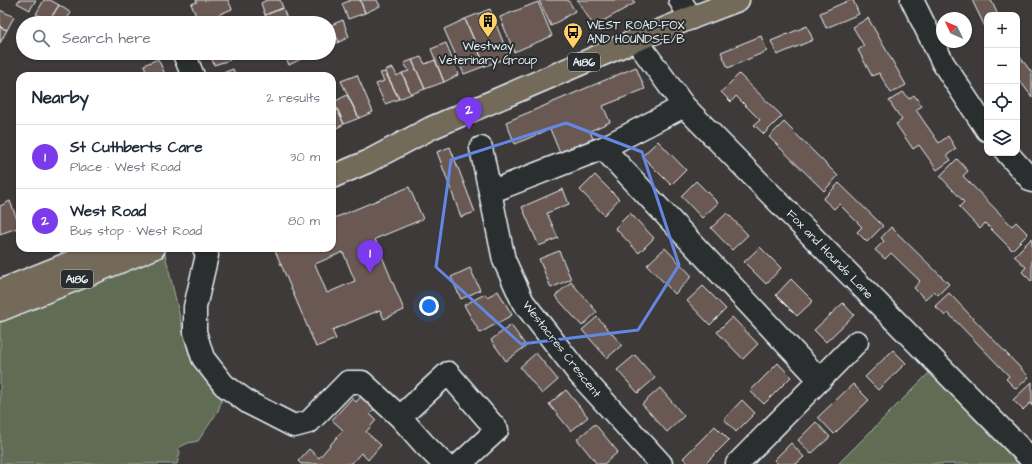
<!DOCTYPE html>
<html lang="en">
<head>
<meta charset="utf-8">
<style>
	body { margin:0; font-family:"Architects Daughter",sans-serif; background:#f2f2f3; color:#1f2937 }
	.controls { position:absolute; right:12px; top:12px; display:grid; overflow:hidden; border-radius:8px; box-shadow:0 1px 3px #0004 }
	.controls button { width:36px; height:36px; display:grid; place-items:center; padding:0; border:0; border-bottom:1px solid #e0e1e3; background:#fff; color:#1f2937; font:20px sans-serif }
	.compass { position:absolute; left:936px; top:12px; width:36px; height:36px; border-radius:50%; background:#fff; box-shadow:0 1px 3px #0004; rotate:314deg }
	.you { position:absolute; left:429px; top:306px; width:14px; height:14px; margin:-10px; border:3px solid #fff; border-radius:50%; background:#1a73e8; box-shadow:0 0 0 6px #1a73e833 }
	.badge { display:grid; place-items:center; width:26px; height:26px; border-radius:50%; background:#7c3aed; color:#fff; font-size:13px; font-weight:700 }
	.pin { position:absolute; translate:-50% -33px; filter:drop-shadow(0 1px 2px #0008) }
	.pin::after { content:''; position:absolute; top:21px; width:14px; height:12px; background:inherit; clip-path:polygon(0 0,100% 0,50% 100%) }
	.list { margin:0; padding:0; list-style:none }
	h2 { display:flex; justify-content:space-between; align-items:center; height:52px; margin:0; padding:0 16px; font-size:17px }
	h2 small { font-size:13px; font-weight:400; color:#747a83 }
	.list li { display:grid; grid-template-columns:26px 1fr auto; gap:12px; align-items:center; box-sizing:border-box; height:64px; padding:0 16px; border-top:1px solid #e0e1e3 }
	.list b { display:block; font-size:15px; white-space:nowrap }
	.list p { margin:0; font-size:13px; white-space:nowrap; color:#747a83 }
	.list em { font-size:13px; font-style:normal; color:#747a83 }
	.icon { flex:none; width:22px; height:22px; fill:none; stroke:currentColor; stroke-width:2; stroke-linecap:round; stroke-linejoin:round }
	.map { position:relative; flex:none; width:1032px; height:464px; overflow:hidden }
	.search { position:absolute; background:#fff; box-shadow:0 1px 3px #0004; left:16px; top:16px; width:320px; height:44px; display:flex; align-items:center; gap:10px; box-sizing:border-box; padding:0 14px; border-radius:22px; color:#747a83; font-size:15px }
	.panel { position:absolute; background:#fff; box-shadow:0 1px 3px #0004; left:16px; top:72px; width:320px; height:180px; border-radius:12px }
	.map>svg:first-child { display:block }
	.green { fill:#606c53; stroke:#a4aea6 }
	.building { fill:#6a5952; stroke:#e8f1f8; fill-rule:evenodd }
	.lines { fill:none; stroke-linecap:round; stroke-linejoin:round }
	.minor-casing { stroke:#e8f1f8; stroke-width:25 }
	.major-casing { stroke:#e8f1f8; stroke-width:25 }
	.minor { stroke:#2a2d2e; stroke-width:22 }
	.major { stroke:#736b5a; stroke-width:22 }
	.marked { fill:none; stroke:#6487e3; stroke-width:3; stroke-linejoin:round }
	.labels { text-anchor:middle; stroke-width:4; stroke-linejoin:round; paint-order:stroke }
	.shield { fill:#2a2d2e; stroke:#afb6bb; stroke-width:1 }
	.shield-label { font-size:11px; font-weight:bold; fill:#e8f1f8 }
	.poi-label { font-size:12px; fill:#e8f1f8; stroke:#2a2d2e; text-anchor:start }
	.street-label { font-size:12px; fill:#e8f1f8; stroke:#2a2d2e }
</style>
</head>
<body>
<div class="map">
<svg width="1032" height="464" viewBox="0 0 1032 464">
	<rect width="100%" height="100%" fill="#3d3a39"/>
	<filter id="ink" filterUnits="userSpaceOnUse"><feTurbulence type="fractalNoise" baseFrequency=".025" numOctaves="2"/><feDisplacementMap in="SourceGraphic" scale="8" xChannelSelector="R" yChannelSelector="G"/><feConvolveMatrix kernelMatrix="1 2 1 2 8 2 1 2 1" color-interpolation-filters="sRGB"/></filter>
	<g filter="url(#ink)">
		<path class="green" d="M165 254 186 343 190 357 208 380 224 392 218 411 198 441 188 443 178 448 180 452 177 464H0V319Z
			M930 372 1020 464H838Z"/>
		<path class="building" d="M19 0H36L30 10 17 3Z
			M44 0H50L59 5 49 21 36 14Z
			M196 0H228L232 9 199 23 191 4 197 2Z
			M267 0H280L283 8 265 15 261 3Z
			M351 0H360L365 13 348 19 342 4Z
			M360 0H377L380 6 365 13Z
			M539 0H568L575 11 551 26Z
			M577 0H633L635 3 594 26Z
			M850 0H853L859 14 826 28 820 13Z
			M972 0H991L998 15H987V31Z
			M538 2 552 36 514 52 500 17Z
			M59 5 71 13 64 23H53L49 21Z
			M283 8 288 22 285 23H268L265 15Z
			M490 9 509 57 485 66 465 19Z
			M0 10 14 17 7 30 0 27Z
			M868 18 906 85 891 93 879 73 872 76 858 50 864 46 853 27Z
			M465 19 485 66 464 74 444 29Z
			M343 20 349 37 339 42 331 25Z
			M331 25 339 42 329 47V26Z
			M807 26 813 40 777 55 771 41Z
			M0 27 7 30 0 43Z
			M761 36 767 51 728 68 721 52Z
			M446 43 458 75 444 82 431 49Z
			M210 53H227L230 60 214 65Z
			M284 53H301L303 58 289 65Z
			M1017 53 1032 73V97L1017 77Z
			M421 57 425 64 435 60 444 82 425 89 412 60Z
			M158 59 165 74 160 76H148L144 65Z
			M412 60 425 89 411 94 402 73 409 71 404 63Z
			M636 67 645 89 603 106 610 122 590 131 593 139 560 153 550 129 515 144 506 122Z
			M393 68 397 76 402 73 411 94 399 99 385 70Z
			M233 69 236 76H218V75Z
			M385 72 399 99 385 104 376 84 384 81 380 73Z
			M739 74 782 116 764 134 754 125 760 120 736 96 731 102 721 92Z
			M357 75 373 112 359 118 341 81Z
			M903 92 909 99 914 95 922 106 916 110 939 143 948 136 956 149 947 155 951 160 937 170 919 145 913 149 896 124 902 120 889 101Z
			M347 95 359 118 344 124 334 102Z
			M334 102 344 124 333 130 332 103Z
			M784 122 838 176 824 191 769 137Z
			M658 141 686 170 671 185 642 156Z
			M450 147 475 212 461 217 437 152Z
			M957 159 968 171 963 176 1012 226 1016 222 1028 234 1012 250 985 223 980 229 959 207 964 202 940 176Z
			M595 175 619 199 604 215 580 190Z
			M696 181 718 203 702 218 681 196Z
			M839 183 883 226 867 242 857 232 862 227 839 204 834 209 823 199Z
			M409 187 423 219 375 239 404 310 384 319 380 310 332 330 336 339 316 347 274 248H332V219ZM343 252 355 281 327 293 315 264Z
			M563 189 569 204 547 213 558 238 539 246 522 207Z
			M10 201 20 227 0 234V206Z
			M630 213 654 238 639 253 615 228Z
			M727 213 748 235 732 250 711 228Z
			M891 227 949 284 938 295 934 291 925 299 914 288 920 281 891 253 885 259 875 250 884 241 881 238Z
			M1032 238V282L1022 272 1026 267 1014 256Z
			M760 247 781 268 766 284 744 262Z
			M665 248 692 276 675 294 647 265Z
			M559 251 571 279 551 288 539 259Z
			M470 268 480 290 461 299 451 277Z
			M791 279 813 301 797 316 776 295Z
			M571 282 597 312 582 326 555 296Z
			M703 286 726 309 710 325 687 301Z
			M498 291 512 315 480 333 464 305 485 294 487 297Z
			M949 293 1029 377 1016 389 1006 379 1009 376 948 313 945 316 935 306Z
			M843 303 854 315 826 342 814 330Z
			M597 317 622 345 607 358 582 330Z
			M732 317 758 344 743 359 717 332Z
			M511 325 526 346 506 361 491 340Z
			M893 350 906 363 878 390 865 377Z
			M536 353 558 380 542 394 520 367Z
			M635 355 655 378 638 393 617 370Z
			M778 363 791 377 764 404 750 391Z
			M1032 382V406L1030 403 1023 410 1013 400Z
			M853 384 869 400 834 434 818 417Z
			M660 388 684 416 667 432 642 404Z
			M566 390 588 417 571 431 549 404Z
			M364 393 378 406 370 414 376 420 366 432 381 445 368 460 361 453 351 464H301L298 461 309 449 319 458 343 430 332 420 352 398 356 402Z
			M742 400 755 413 736 432 724 419Z
			M816 422 830 437 811 454 798 440Z
			M595 424 618 452 604 464H597L577 439Z
			M715 426 729 440 705 464H689L683 458Z
			M791 443 804 457 796 464H778L774 460Z"/>
		<g class="lines">
			<g class="minor-casing">
				<path id="minor" d="M680 0 691 18
					M912 0 943 63 987 130
					M636 40 684 106 1032 460
					M184 54 193 76
					M481 148 504 260 523 302 579 374 661 464
					M603 148 820 380
					M1007 153 1032 181
					M490 192 603 148 684 106
					M204 248 207 255 195 307V332L203 358 224 385 249 403 294 426 309 422 348 382H362L400 417 424 444 444 464
					M400 417 448 373 497 430 460 464
					M737 464 857 342"/>
			</g>
			<g class="major-casing">
				<path id="major" d="M332 177 367 162 431 128 636 40 691 18 738 0
					M0 291 107 248
					M0 310 154 248"/>
			</g>
			<use href="#minor" class="minor"/>
			<use href="#major" class="major"/>
		</g>
	</g>
	<path class="marked" d="M566 123 642 152 679 265 638 330 521 344 436 267 451 160Z"/>
	<defs>
		<g id="building-pin" transform="scale(1)"><path d="M0 17L-7.5 6A9.5 9.5 0 1 1 7.5 6Z" fill="#ffd166" stroke="#2a2d2e"/><path d="M-4-6H4V6H1V3H-1V6H-4ZM-2.5-4.3h1.7v1.8h-1.7ZM.8-4.3h1.7v1.8H.8ZM-2.5-1h1.7V.8h-1.7ZM.8-1h1.7V.8H.8Z" fill="#111"/></g>
		<g id="bus-pin" transform="scale(1)"><path d="M0 17L-7.5 6A9.5 9.5 0 1 1 7.5 6Z" fill="#ffd166" stroke="#2a2d2e"/><path d="M-5-6H5V4H4V6H2V4H-2V6H-4V4H-5ZM-3.5-4V0h7V-4ZM-3.5 1.2v1.5H-2V1.2ZM2 1.2v1.5H3.5V1.2Z" fill="#111"/></g>
	</defs>
	<g fill-rule="evenodd">
		<use href="#building-pin" x="488" y="21"/>
		<use href="#bus-pin" x="573" y="32"/>
	</g>
	<g class="labels">
		<g class="shield">
			<rect x="568" y="53" width="32" height="18" rx="3"/>
			<rect x="61" y="270" width="32" height="18" rx="3"/>
		</g>
		<g class="shield-label">
			<text x="584" y="66">A186</text>
			<text x="77" y="283">A186</text>
		</g>
		<g class="poi-label">
			<text x="587" y="29">WEST ROAD-FOX<tspan x="587" dy="14">AND HOUNDS-E/B</tspan></text>
			<text x="488" y="50" text-anchor="middle">Westway<tspan x="488" dy="14">Veterinary Group</tspan></text>
		</g>
		<g class="street-label">
			<text transform="translate(830 254) rotate(46)" y="4">Fox and Hounds Lane</text>
			<text transform="translate(562 349) rotate(52)" y="4">Westacres Crescent</text>
		</g>
	</g>
</svg>
<div class="controls">
<button>+</button>
<button>−</button>
<button><svg class="icon" aria-label="locate" viewBox="0 0 24 24"><circle cx="12" cy="12" r="6"/><path d="M12 2v4M12 18v4M2 12h4M18 12h4"/></svg></button>
<button><svg class="icon" aria-label="layers" viewBox="0 0 24 24"><path d="M12 4l9 5-9 5-9-5zM3 14l9 5 9-5"/></svg></button>
</div>
<svg class="compass" viewBox="-18 -18 36 36"><path d="M0-13l5 13h-10z" fill="#e53935"/><path d="M0 13l5-13h-10z" fill="#747a83"/></svg>
<div class="you"></div>
<div class="pin badge" style="left:370px;top:273px">1</div>
<div class="pin badge" style="left:469px;top:130px">2</div>
<div class="search"><svg class="icon" aria-label="search" viewBox="0 0 24 24"><circle cx="10" cy="10" r="6"/><path d="M15 15l6 6"/></svg>Search here</div>
<section class="panel">
<h2>Nearby<small>2 results</small></h2>
<ul class="list">
<li><span class="badge">1</span><div><b>St Cuthberts Care</b><p>Place · West Road</p></div><em>30 m</em></li>
<li><span class="badge">2</span><div><b>West Road</b><p>Bus stop · West Road</p></div><em>80 m</em></li>
</ul>
</section>
</div>
</body>
</html>
